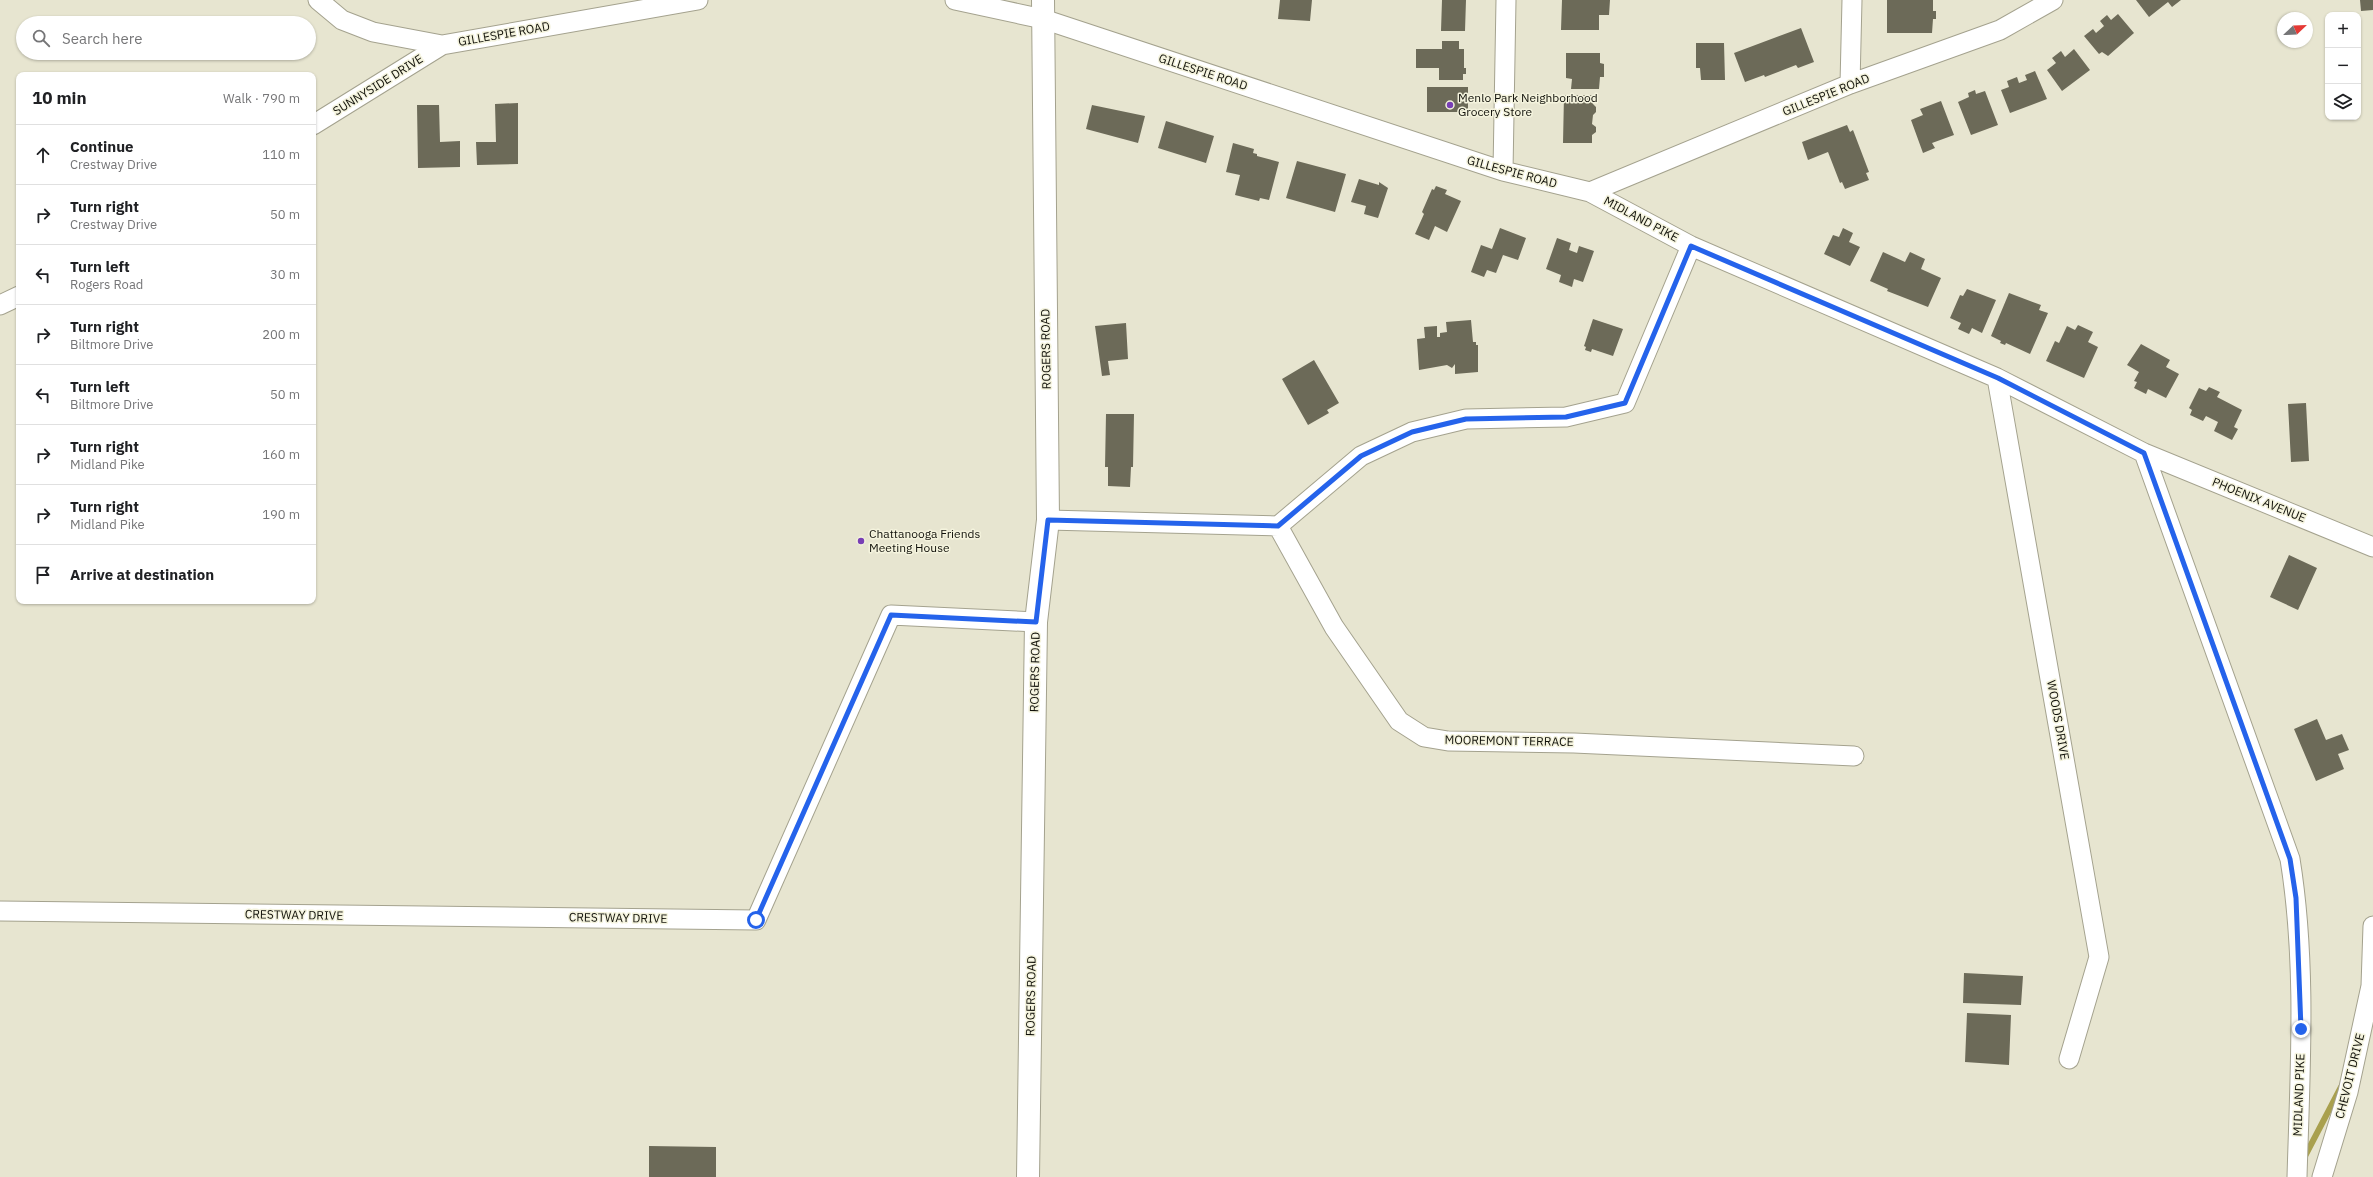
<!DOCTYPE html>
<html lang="en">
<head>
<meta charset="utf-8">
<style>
	body { margin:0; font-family:"IBM Plex Sans",sans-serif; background:#f6f6f6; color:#202124 }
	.controls { position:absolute; right:12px; top:12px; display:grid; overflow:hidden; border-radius:8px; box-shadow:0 1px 3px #0004 }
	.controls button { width:36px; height:36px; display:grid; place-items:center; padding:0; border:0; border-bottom:1px solid #e0e0e0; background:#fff; color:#202124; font:20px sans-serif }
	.compass { position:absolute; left:2277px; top:12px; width:36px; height:36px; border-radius:50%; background:#fff; box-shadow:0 1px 3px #0004; rotate:67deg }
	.stop { position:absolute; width:12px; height:12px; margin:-9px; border:3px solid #2563eb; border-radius:50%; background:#fff }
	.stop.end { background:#2563eb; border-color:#fff; box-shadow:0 1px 4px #0008 }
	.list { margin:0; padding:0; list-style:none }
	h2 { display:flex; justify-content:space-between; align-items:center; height:52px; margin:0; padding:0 16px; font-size:17px }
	h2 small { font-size:13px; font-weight:400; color:#757577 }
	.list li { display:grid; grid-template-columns:26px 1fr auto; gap:12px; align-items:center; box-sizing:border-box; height:60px; padding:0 16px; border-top:1px solid #e0e0e0 }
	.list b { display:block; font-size:15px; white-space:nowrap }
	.list p { margin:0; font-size:13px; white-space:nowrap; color:#757577 }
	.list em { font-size:13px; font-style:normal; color:#757577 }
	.icon { flex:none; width:22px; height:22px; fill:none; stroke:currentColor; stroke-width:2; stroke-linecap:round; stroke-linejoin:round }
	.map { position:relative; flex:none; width:2373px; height:1177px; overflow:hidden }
	.search { position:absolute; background:#fff; box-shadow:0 1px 3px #0004; left:16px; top:16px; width:300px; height:44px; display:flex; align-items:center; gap:10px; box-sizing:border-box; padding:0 14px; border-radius:22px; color:#757577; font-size:15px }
	.panel { position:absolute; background:#fff; box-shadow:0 1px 3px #0004; left:16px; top:72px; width:300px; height:532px; border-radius:8px }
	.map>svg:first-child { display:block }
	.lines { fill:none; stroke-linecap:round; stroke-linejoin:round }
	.stream { stroke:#a9a04e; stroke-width:6 }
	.building { fill:#6c6a58 }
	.street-casing { stroke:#a4a28e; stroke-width:21 }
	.secondary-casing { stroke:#a4a28e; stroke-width:24 }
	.street { stroke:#fff; stroke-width:19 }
	.secondary { stroke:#fff; stroke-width:22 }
	.route { stroke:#2563eb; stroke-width:5 }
	.poi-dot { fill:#783fb5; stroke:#f4f3dd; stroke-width:1.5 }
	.labels { text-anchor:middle; stroke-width:3; stroke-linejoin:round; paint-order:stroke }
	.street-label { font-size:12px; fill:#11110a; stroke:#f4f3dd }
	.poi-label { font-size:12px; fill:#11110a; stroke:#f4f3dd; text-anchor:start }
</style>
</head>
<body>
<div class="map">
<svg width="2373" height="1177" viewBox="0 0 2373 1177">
	<rect width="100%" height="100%" fill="#e7e5d0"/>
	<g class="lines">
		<path class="stream" d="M2304 1158 2341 1087"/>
	</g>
	<path class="building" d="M1280 0H1312L1310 21 1278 19Z
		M1442 0H1466L1465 31H1441Z
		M1562 0H1610L1609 15H1599V30H1561Z
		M1887 0H1933V11H1936V19H1933L1932 33H1887Z
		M2136 0H2181L2172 7 2168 2 2149 17Z
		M2360 0H2373V10L2361 11Z
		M2118 14 2134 33 2108 56 2102 52 2099 54 2084 36 2093 29 2096 33 2104 26 2100 21 2107 15 2111 20Z
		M1801 28 1814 62 1798 68 1796 65 1765 77 1764 75 1745 82 1734 53Z
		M1442 41H1459V49H1464V68H1466V74H1463V80H1439V68H1416V49H1442Z
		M1696 43H1724L1725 80H1701L1700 68H1696Z
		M2074 49 2090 70 2062 91 2047 70 2056 63 2052 58 2061 51 2065 57Z
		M1566 53H1600V63L1604 64V77H1600L1599 89H1571L1572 79 1566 78Z
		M2035 71 2047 99 2010 113 2001 90 2009 87 2007 81 2017 77 2019 83 2027 80 2025 75Z
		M1427 87H1468V112H1427Z
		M1975 90 1976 94 1985 91 1998 125 1971 135 1958 102 1969 97 1968 93Z
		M1564 95H1593V104L1596 107V112L1593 115 1592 124 1596 127V132L1592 135V143H1563Z
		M1941 101 1954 135 1932 143 1935 148 1923 153 1911 120 1923 115 1920 109Z
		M518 103V164L477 165 476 142H496L495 104Z
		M417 105H439L440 142 460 141V167L418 168Z
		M1092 105 1145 116 1138 143 1086 129Z
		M1166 121 1214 136 1206 163 1158 148Z
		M1847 125 1850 132 1853 130 1869 172 1866 173 1869 180 1845 189 1842 182 1840 183 1828 152 1808 160 1802 142Z
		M1233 143 1254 149 1253 153 1257 154V156L1279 162 1269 200 1260 198 1259 201 1235 195 1240 175 1226 172Z
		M1297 161 1346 174 1335 212 1286 198Z
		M1359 179 1379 185V182L1388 188 1378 218 1364 214 1366 206 1351 202Z
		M1436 186 1447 190 1445 194 1461 201 1447 232 1435 226 1429 240 1415 234 1424 214 1422 212 1432 189 1434 190Z
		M1500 228 1526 238 1518 260 1503 255 1496 273 1487 270 1484 277 1471 272 1481 245 1492 249Z
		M1843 228 1853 233 1849 242 1860 247 1850 266 1824 254 1833 235 1839 237Z
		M1557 238 1571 243 1569 250 1577 253 1579 246 1594 251 1583 282 1574 279 1572 287 1559 282 1561 275 1546 269Z
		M1883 252 1905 262 1910 252 1925 259 1921 269 1941 278 1928 307 1887 291 1888 289 1870 281Z
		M1967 289 1996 300 1982 333 1972 328 1969 334 1958 329 1961 323 1950 318 1960 295 1963 296Z
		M2009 293 2041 305 2039 310 2048 313 2030 354 2006 343 2005 345 2000 343 2001 341 1991 336Z
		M1593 319 1623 329 1613 356 1592 349 1591 352 1585 350 1586 347 1584 346Z
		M1471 320 1473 342H1476V345H1478V372L1455 374V364L1452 368 1447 365 1419 370 1417 339 1425 338 1424 327 1437 326V337H1440V333L1447 332 1446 322Z
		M1126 323 1128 359 1108 361 1110 375 1102 376 1095 326Z
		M2078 325 2093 332 2088 342 2098 347 2084 378 2046 361 2055 341 2059 343 2067 326 2075 330Z
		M2141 344 2170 360 2166 367 2179 374 2166 398 2148 389 2146 394 2134 388 2137 382 2134 381 2139 372 2127 365Z
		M1314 360 1339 403 1327 410 1329 413 1308 425 1282 379Z
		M2209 387 2220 392 2217 397 2242 410 2234 427 2238 429 2232 440 2214 431 2218 422 2206 416 2203 421 2190 415 2192 410 2189 408 2199 388 2206 391Z
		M2306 403 2309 461 2291 462 2288 404Z
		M1106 414H1134L1133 467H1131L1130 487 1108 486V467H1105Z
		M2289 555 2317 568 2298 610 2270 597Z
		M2317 719 2326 740 2342 734 2349 750 2338 754 2344 769 2316 781 2294 729Z
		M1964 973 2023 976 2021 1005 1963 1003Z
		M1967 1013 2011 1015 2009 1065 1965 1062Z
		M649 1146 716 1147V1177H649Z"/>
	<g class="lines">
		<g class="street-casing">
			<path id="street" d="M318 0 342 20 373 32 442 45 698 0
				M955 0 1043 19 1503 171 1590 192 1691 246 1997 378 2144 453 2373 547
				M1850 84 1852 0
				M313 125 442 45
				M1503 171 1506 0
				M1590 192 1850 84 2000 30 2053 0
				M0 305 19 296
				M1997 378 2099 957 2069 1059
				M2144 453 2290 859C2307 964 2300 1072 2297 1177
				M1048 520 1278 526 1361 456 1412 432 1466 419 1566 417 1625 403 1691 246
				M1278 526 1334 627 1399 721 1424 737 1448 741 1574 743 1854 756
				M0 911 756 920 891 615 1036 622
				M2322 1177 2348 1092 2371 986 2373 926"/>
		</g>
		<g class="secondary-casing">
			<path id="secondary" d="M1028 1177 1036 622 1048 520 1043 0"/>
		</g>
		<use href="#street" class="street"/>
		<use href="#secondary" class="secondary"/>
	</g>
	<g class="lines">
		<path class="route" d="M756 920 891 615 1036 622 1048 520 1278 526 1361 456 1412 432 1466 419 1566 417 1625 403 1691 246 1998 378 2144 453 2290 859 2296 898 2301 1029"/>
	</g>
	<g class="poi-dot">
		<circle cx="1450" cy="105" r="4"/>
		<circle cx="861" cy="541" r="4"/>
	</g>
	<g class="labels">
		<g class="street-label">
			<text transform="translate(504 34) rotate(-10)" y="4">GILLESPIE ROAD</text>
			<text transform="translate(1203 72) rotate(18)" y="4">GILLESPIE ROAD</text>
			<text transform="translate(378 85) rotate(-32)" y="4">SUNNYSIDE DRIVE</text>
			<text transform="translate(1826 95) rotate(-22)" y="4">GILLESPIE ROAD</text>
			<text transform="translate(1512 172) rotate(15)" y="4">GILLESPIE ROAD</text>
			<text transform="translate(1641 219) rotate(28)" y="4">MIDLAND PIKE</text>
			<text transform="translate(1046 349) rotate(-91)" y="4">ROGERS ROAD</text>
			<text transform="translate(2259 500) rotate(22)" y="4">PHOENIX AVENUE</text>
			<text transform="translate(1035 672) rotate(-89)" y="4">ROGERS ROAD</text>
			<text transform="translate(2058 720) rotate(80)" y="4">WOODS DRIVE</text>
			<text transform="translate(1509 741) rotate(1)" y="4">MOOREMONT TERRACE</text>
			<text transform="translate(294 915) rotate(1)" y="4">CRESTWAY DRIVE</text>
			<text transform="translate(618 918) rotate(1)" y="4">CRESTWAY DRIVE</text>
			<text transform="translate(1031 996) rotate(-89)" y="4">ROGERS ROAD</text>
			<text transform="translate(2350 1076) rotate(-76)" y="4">CHEVOIT DRIVE</text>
			<text transform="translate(2299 1095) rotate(-88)" y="4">MIDLAND PIKE</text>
		</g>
		<g class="poi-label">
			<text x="1458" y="102">Menlo Park Neighborhood<tspan x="1458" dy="14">Grocery Store</tspan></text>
			<text x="869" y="538">Chattanooga Friends<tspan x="869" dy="14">Meeting House</tspan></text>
		</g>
	</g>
</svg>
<div class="controls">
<button>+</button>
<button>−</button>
<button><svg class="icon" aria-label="layers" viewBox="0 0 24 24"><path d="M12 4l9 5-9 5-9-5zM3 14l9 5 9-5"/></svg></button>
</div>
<svg class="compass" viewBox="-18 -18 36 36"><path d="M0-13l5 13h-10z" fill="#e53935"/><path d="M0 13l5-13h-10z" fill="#757577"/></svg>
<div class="stop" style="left:756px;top:920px"></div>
<div class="stop end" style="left:2301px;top:1029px"></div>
<div class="search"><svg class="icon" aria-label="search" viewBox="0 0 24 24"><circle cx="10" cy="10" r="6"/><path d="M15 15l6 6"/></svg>Search here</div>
<section class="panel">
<h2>10 min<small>Walk · 790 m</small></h2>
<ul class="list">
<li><svg class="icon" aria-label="ahead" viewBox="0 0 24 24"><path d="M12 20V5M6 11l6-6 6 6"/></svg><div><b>Continue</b><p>Crestway Drive</p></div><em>110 m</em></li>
<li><svg class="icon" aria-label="right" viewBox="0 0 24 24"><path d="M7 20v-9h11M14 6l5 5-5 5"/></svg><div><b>Turn right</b><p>Crestway Drive</p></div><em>50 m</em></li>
<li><svg class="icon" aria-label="left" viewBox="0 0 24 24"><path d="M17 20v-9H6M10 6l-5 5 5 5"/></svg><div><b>Turn left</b><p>Rogers Road</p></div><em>30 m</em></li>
<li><svg class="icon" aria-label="right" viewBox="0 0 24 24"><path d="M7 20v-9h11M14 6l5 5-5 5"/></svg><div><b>Turn right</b><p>Biltmore Drive</p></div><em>200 m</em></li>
<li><svg class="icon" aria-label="left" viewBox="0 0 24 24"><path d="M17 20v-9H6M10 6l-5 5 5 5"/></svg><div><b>Turn left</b><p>Biltmore Drive</p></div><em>50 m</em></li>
<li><svg class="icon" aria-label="right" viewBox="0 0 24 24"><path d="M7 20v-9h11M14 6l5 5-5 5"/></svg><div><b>Turn right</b><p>Midland Pike</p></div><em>160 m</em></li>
<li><svg class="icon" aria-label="right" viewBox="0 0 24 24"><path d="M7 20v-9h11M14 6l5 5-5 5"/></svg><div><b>Turn right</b><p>Midland Pike</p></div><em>190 m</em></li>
<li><svg class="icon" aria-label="arrive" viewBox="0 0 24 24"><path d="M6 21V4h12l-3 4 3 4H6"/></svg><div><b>Arrive at destination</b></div></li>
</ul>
</section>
</div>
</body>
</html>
